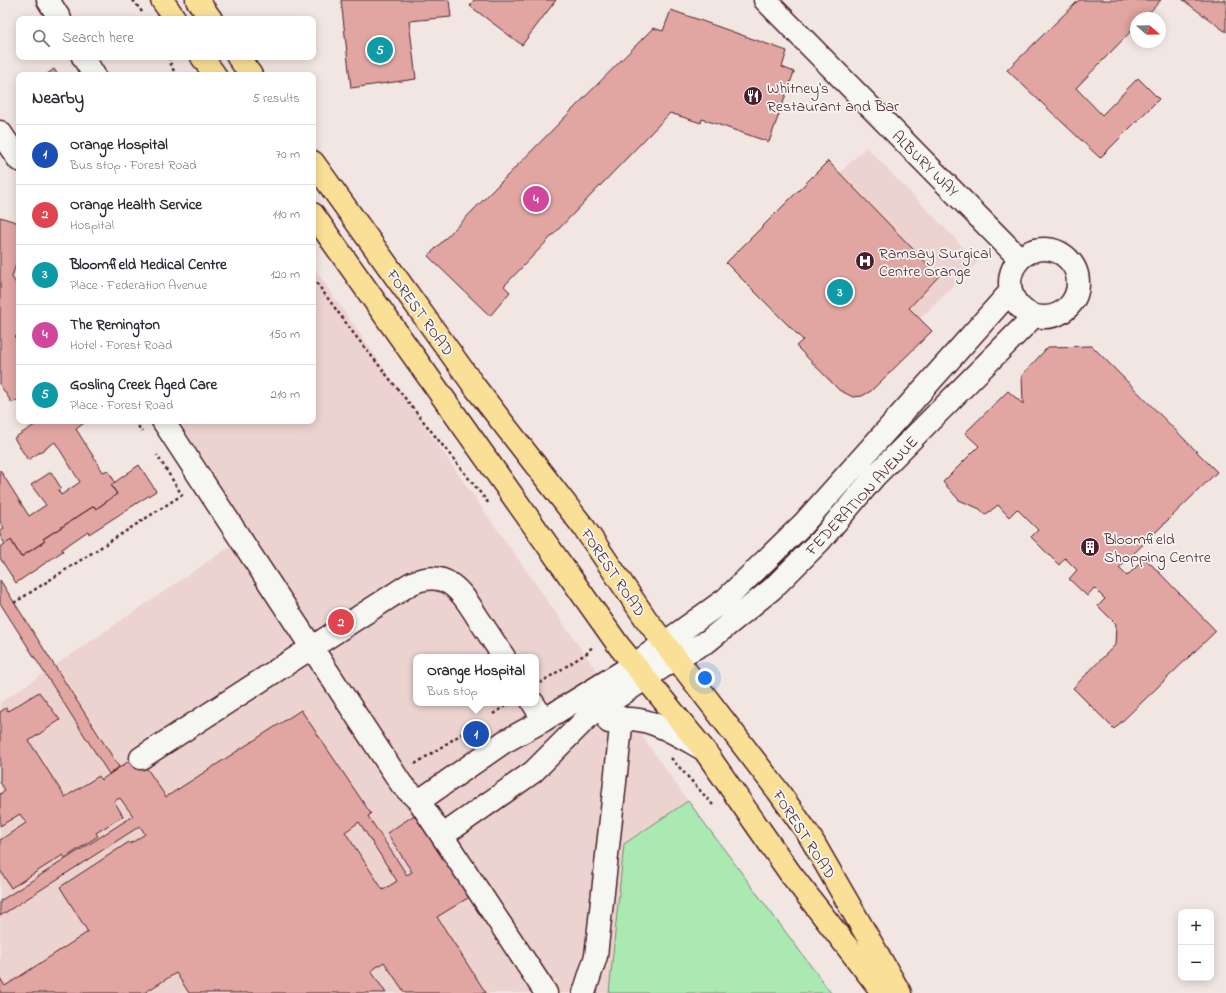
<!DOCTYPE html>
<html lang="en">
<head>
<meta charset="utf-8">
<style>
	body { margin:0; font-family:"Indie Flower",sans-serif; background:#f7f7f7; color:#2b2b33 }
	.controls { position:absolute; right:12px; bottom:12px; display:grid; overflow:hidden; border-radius:8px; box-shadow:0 2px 10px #0003 }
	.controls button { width:36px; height:36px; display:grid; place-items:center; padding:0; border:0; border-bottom:1px solid #e1e1e2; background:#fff; color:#2b2b33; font:20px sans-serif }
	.compass { position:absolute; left:1130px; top:12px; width:36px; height:36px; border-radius:50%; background:#fff; box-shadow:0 2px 10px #0003; rotate:110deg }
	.you { position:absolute; left:705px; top:678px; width:14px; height:14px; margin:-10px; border:3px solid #fff; border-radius:50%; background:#1a73e8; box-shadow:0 0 0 6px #1a73e833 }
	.badge { display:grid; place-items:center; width:26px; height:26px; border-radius:50%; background:#4a1f2b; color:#fff; font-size:13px; font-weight:700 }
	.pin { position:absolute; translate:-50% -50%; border:2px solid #fff; box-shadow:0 1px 4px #0006 }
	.popup { position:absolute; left:413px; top:654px; width:126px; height:52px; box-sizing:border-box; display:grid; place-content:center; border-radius:8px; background:#fff; filter:drop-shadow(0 1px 3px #0005); font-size:13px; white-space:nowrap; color:#7c7c81 }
	.popup b { font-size:15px; color:#2b2b33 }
	.popup::after { content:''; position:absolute; left:50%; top:100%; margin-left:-8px; border:8px solid transparent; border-top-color:#fff }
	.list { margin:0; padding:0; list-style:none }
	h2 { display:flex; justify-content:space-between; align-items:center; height:52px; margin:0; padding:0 16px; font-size:17px }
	h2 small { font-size:13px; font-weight:400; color:#7c7c81 }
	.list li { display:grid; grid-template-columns:26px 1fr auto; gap:12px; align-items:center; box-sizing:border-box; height:60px; padding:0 16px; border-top:1px solid #e1e1e2 }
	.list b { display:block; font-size:15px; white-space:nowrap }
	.list p { margin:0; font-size:13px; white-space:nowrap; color:#7c7c81 }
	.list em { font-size:13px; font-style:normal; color:#7c7c81 }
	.icon { flex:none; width:22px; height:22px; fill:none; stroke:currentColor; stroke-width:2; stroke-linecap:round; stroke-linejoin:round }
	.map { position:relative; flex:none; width:1226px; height:993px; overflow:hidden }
	.search { position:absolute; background:#fff; box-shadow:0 2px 10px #0003; left:16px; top:16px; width:300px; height:44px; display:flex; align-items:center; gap:10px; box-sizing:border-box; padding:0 14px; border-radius:8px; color:#7c7c81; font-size:15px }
	.panel { position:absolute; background:#fff; box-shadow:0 2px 10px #0003; left:16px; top:72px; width:300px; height:352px; border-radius:8px }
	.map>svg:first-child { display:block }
	.built { fill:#edd3cf; fill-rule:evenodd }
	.green { fill:#aaeab2; stroke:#7a846e }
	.building { fill:#e1a6a2; stroke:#4a1f2b; fill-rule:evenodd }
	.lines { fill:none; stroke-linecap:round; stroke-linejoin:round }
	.minor-casing { stroke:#4a1f2b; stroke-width:25 }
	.major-casing { stroke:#4a1f2b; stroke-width:25 }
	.path { stroke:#4a1f2b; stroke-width:2.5; stroke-dasharray:3 3; stroke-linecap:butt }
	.minor { stroke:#f6f6f2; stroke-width:22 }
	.major { stroke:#fadf96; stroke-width:22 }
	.labels { text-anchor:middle; stroke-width:3.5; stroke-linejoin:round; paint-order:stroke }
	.poi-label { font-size:16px; fill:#4a1f2b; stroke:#f6f6f2; text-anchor:start }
	.street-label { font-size:16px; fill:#4a1f2b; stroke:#f6f6f2 }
</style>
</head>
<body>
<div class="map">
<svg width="1226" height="993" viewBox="0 0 1226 993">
	<rect width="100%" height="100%" fill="#f2e6e2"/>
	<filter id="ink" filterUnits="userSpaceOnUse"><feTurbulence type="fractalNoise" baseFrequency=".025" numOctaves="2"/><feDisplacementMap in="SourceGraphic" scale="8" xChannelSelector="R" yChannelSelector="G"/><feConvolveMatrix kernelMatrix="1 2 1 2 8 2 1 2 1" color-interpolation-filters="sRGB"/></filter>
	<g filter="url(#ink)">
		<path class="built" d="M866 147 978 262 864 374 751 259Z
			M313 267 688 801 624 844 610 991 609 993H0V703L238 541 168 421H313ZM416 657H536V703H416Z"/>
		<path class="green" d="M688 801 831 993H609L624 844Z"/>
		<path class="building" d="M341 0H449L451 17 409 21 416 79 351 88Z
			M474 0H556L522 45 470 6Z
			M1079 0H1161L1144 18H1136V26L1076 88 1102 115 1138 78 1159 99 1100 158 1007 70Z
			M1183 0H1226V32Z
			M671 10 787 51 782 67 794 72 769 142 702 119 701 123 670 113 504 286 510 292 490 316 428 256 653 28 663 31Z
			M54 69 58 75H46Z
			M828 161 939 276 909 308 932 331 871 391 862 396 853 397 839 390 796 346 803 340 726 263Z
			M0 217 19 223V254L12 277 19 288V334L15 337 19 343V399L12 403 0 385Z
			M1092 346 1217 472 1119 568 1127 576 1145 558 1216 631 1114 729 1073 688 1115 645 1116 624 1098 606 1105 599 1094 588 1087 596 1069 579 1077 570 1065 558 1059 565 1031 537 1038 530 1017 509 1009 517 998 505 985 515 980 509 959 500 943 482 979 446 965 433 1008 391 1023 404 1022 375 1048 347Z
			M41 421H87L76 429 103 472 108 470 115 482 111 485 117 494 96 509 94 506 43 539 45 541 21 557 11 540 5 544 0 536V530L4 528 0 522V470L29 516 46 505 31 485 51 472 61 488 58 490 61 495 80 482 55 442 28 460 14 438Z
			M139 465 156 491 89 534 88 531 62 549 63 551 16 583 0 558V547L11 540 21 557 45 541 43 539 94 506 96 509 117 494 111 485Z
			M0 580 119 767 109 774 0 603Z
			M39 692 60 720 29 741 65 797 99 776 101 780 138 755 166 797 301 710 371 814 368 816 407 875 412 872 387 833 419 812 476 893 437 917 486 993H405L384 962 371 971 386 993H189L176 973 144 993H0V978L5 986 88 932 60 887 129 842 130 844 145 834 140 826 0 916V901L133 816 120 798 114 801 123 816 96 833 98 836 65 858 63 855 11 888 0 870V840L26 823 20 814 0 826V794L5 790 0 782V712L6 708 8 711ZM359 822 397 881 383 890 345 832Z"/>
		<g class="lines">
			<g class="minor-casing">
				<path id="minor" d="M48 0 60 19
					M765 0 1019 258
					M83 57 94 75
					M0 132 19 160
					M1010 283a34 34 0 1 1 68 0a34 34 0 1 1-68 0Z
					M163 421 402 785 419 801 546 993
					M533 703 544 720
					M609 722C643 711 674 733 703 749
					M141 758 410 584C446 567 461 591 478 618 487 631 495 644 504 657
					M419 801 504 742 544 720 635 664 726 599 803 524 1010 292
					M442 836 533 772 589 716 676 658 708 641 772 589 820 541 875 476 1034 316
					M584 993 596 956 622 718"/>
			</g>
			<g class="major-casing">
				<path id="major" d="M162 0 175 19
					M197 0 211 19
					M202 57 215 75
					M238 57 251 75
					M313 162 475 387 585 529 646 619 778 791 809 835 900 993
					M313 214 619 646 705 751 790 873 883 993"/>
			</g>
			<path class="path" d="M133 0 142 12
				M169 57 172 68 177 75
				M313 278 354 334 490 505
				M135 421 142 432
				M14 603 182 495 157 455
				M540 683 587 653 593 646
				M493 714 510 703
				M671 758 713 805
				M415 764 480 722"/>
			<use href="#minor" class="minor"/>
			<use href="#major" class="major"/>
		</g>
	</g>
	<defs>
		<g id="restaurant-disc" transform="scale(1)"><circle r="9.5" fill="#4a1f2b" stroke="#f6f6f2"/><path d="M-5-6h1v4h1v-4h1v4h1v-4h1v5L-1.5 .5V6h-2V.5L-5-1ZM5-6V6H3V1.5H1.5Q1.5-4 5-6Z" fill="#fff"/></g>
		<g id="hospital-disc" transform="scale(1)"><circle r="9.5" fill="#4a1f2b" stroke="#f6f6f2"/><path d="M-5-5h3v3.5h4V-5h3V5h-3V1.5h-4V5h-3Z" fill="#fff"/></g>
		<g id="building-disc" transform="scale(1)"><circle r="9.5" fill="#4a1f2b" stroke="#f6f6f2"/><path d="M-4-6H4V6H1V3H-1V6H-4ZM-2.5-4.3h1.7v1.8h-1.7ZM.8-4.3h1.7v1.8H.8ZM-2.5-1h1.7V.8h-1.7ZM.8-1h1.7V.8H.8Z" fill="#fff"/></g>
	</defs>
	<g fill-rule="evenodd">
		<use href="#restaurant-disc" x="753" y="96"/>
		<use href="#hospital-disc" x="865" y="261"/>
		<use href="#building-disc" x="1090" y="547"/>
	</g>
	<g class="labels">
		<g class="poi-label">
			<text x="767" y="93">Whitney's<tspan x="767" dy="18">Restaurant and Bar</tspan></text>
			<text x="879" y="258">Ramsay Surgical<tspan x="879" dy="18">Centre Orange</tspan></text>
			<text x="1104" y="544">Bloomfield<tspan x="1104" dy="18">Shopping Centre</tspan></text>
		</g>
		<g class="street-label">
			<text transform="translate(926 163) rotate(45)" y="6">ALBURY WAY</text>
			<text transform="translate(421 312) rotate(54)" y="6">FOREST ROAD</text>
			<text transform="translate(861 495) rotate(-47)" y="6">FEDERATION AVENUE</text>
			<text transform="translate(614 572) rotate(56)" y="6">FOREST ROAD</text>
			<text transform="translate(805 834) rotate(57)" y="6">FOREST ROAD</text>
		</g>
	</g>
</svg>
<div class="controls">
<button>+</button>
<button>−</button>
</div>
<svg class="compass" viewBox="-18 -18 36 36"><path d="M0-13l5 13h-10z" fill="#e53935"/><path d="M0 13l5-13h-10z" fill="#7c7c81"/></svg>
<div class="you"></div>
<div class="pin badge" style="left:476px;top:734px;background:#1a4fb4">1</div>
<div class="popup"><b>Orange Hospital</b>Bus stop</div>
<div class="pin badge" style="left:341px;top:622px;background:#e0444e">2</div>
<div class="pin badge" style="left:840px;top:292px;background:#0f9aa8">3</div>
<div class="pin badge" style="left:536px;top:199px;background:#d1479c">4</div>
<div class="pin badge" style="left:380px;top:50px;background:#0f9aa8">5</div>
<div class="search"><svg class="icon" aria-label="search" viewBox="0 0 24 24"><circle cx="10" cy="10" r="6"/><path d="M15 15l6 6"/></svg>Search here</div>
<section class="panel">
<h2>Nearby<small>5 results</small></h2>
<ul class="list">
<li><span class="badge" style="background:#1a4fb4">1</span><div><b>Orange Hospital</b><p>Bus stop · Forest Road</p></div><em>70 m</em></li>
<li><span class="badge" style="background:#e0444e">2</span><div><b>Orange Health Service</b><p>Hospital</p></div><em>110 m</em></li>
<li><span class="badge" style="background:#0f9aa8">3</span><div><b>Bloomfield Medical Centre</b><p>Place · Federation Avenue</p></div><em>120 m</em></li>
<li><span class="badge" style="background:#d1479c">4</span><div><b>The Remington</b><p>Hotel · Forest Road</p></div><em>150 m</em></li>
<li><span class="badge" style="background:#0f9aa8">5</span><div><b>Gosling Creek Aged Care</b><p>Place · Forest Road</p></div><em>210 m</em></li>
</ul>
</section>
</div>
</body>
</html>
